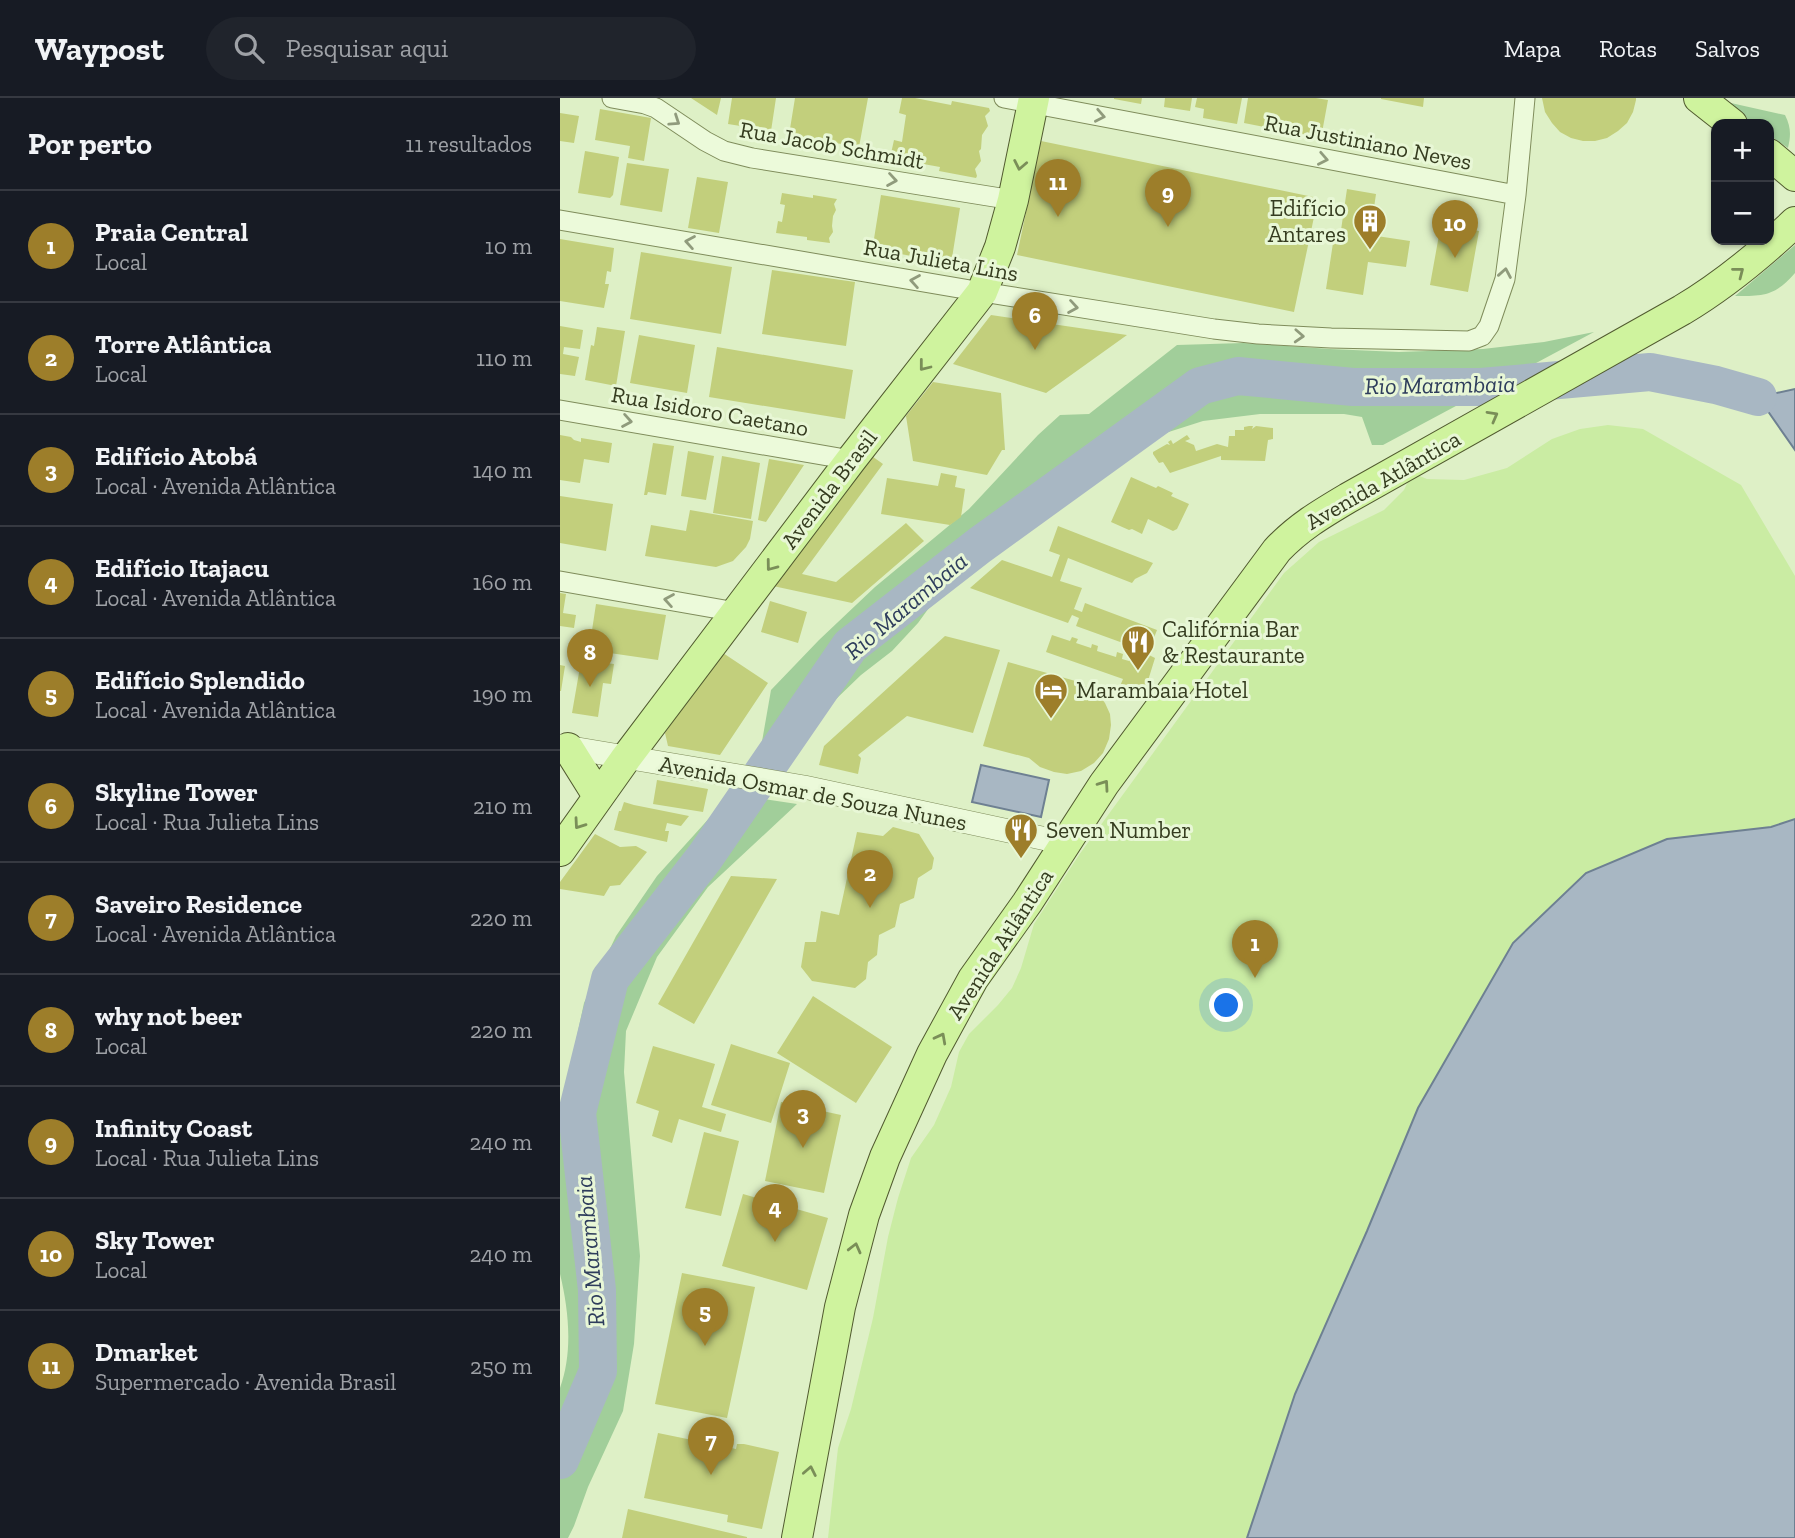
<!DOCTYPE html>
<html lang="pt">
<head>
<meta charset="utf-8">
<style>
	body { margin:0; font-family:"Zilla Slab",serif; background:#20242c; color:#f1f3f6 }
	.controls { position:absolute; right:21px; top:21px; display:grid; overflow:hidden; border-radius:14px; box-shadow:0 2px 5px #0004 }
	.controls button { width:63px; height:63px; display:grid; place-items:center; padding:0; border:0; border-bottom:2px solid #363941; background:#171b24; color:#f1f3f6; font:35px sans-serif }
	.you { position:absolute; left:667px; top:908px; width:24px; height:24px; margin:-18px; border:5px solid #fff; border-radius:50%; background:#1a73e8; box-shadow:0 0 0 10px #1a73e833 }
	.badge { display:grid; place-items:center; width:46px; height:46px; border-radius:50%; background:#9d7e2a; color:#fff; font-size:23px; font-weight:700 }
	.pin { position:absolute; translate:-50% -58px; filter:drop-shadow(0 2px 4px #0008) }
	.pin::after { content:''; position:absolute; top:37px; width:24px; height:21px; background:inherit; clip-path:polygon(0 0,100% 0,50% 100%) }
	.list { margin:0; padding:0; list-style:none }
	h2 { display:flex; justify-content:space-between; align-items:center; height:91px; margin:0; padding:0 28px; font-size:30px }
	h2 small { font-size:23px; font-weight:400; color:#9ea1a6 }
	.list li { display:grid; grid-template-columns:46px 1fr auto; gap:21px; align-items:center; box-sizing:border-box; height:112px; padding:0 28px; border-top:2px solid #363941 }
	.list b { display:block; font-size:26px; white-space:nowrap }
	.list p { margin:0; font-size:23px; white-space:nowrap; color:#9ea1a6 }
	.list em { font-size:23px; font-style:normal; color:#9ea1a6 }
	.icon { flex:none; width:38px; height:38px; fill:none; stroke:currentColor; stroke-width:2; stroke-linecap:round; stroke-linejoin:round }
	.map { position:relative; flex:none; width:1235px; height:1440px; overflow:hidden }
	header { display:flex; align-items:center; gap:42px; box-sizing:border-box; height:98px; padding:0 35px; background:#171b24; border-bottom:2px solid #363941 }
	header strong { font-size:33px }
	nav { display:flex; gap:38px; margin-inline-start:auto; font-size:24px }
	.search { width:490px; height:63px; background:#20242c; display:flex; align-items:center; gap:18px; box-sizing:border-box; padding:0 24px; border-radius:38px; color:#9ea1a6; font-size:26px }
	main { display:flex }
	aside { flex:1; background:#171b24 }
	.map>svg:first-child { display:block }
	.green { fill:#a1ce9a }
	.sand { fill:#caeca3 }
	.water { fill:#a8b7c3; stroke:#6e8092; stroke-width:2 }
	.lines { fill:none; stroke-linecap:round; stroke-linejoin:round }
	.river { stroke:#a8b7c3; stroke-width:38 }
	.building { fill:#c2cf7c }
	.minor-casing { stroke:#7f8c5b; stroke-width:21 }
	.tertiary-casing { stroke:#7f8c5b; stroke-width:24 }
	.primary-casing { stroke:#515a2f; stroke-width:32 }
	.minor { stroke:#ecfada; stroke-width:19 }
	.tertiary { stroke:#ecfada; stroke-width:23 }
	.primary { stroke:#cff39e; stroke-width:30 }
	.oneway { stroke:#909b7c }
	.oneway2 { stroke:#7a8e58 }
	.labels { text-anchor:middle; stroke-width:6; stroke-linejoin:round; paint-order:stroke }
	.street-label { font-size:23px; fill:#353c1f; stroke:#e8f7d6 }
	.poi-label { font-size:23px; fill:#353c1f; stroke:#e8f7d6; text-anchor:start }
	.water-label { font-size:24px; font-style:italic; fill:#2e3d5c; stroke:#e8f7d6 }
</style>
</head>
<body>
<header>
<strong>Waypost</strong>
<div class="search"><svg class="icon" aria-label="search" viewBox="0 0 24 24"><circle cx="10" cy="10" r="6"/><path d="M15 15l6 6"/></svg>Pesquisar aqui</div>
<nav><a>Mapa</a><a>Rotas</a><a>Salvos</a></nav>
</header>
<main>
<aside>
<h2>Por perto<small>11 resultados</small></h2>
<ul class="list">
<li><span class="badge">1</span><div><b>Praia Central</b><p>Local</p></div><em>10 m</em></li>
<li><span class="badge">2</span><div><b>Torre Atlântica</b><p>Local</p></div><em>110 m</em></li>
<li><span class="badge">3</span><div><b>Edifício Atobá</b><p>Local · Avenida Atlântica</p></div><em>140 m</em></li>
<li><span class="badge">4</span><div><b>Edifício Itajacu</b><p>Local · Avenida Atlântica</p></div><em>160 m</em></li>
<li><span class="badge">5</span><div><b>Edifício Splendido</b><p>Local · Avenida Atlântica</p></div><em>190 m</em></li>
<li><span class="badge">6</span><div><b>Skyline Tower</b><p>Local · Rua Julieta Lins</p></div><em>210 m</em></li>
<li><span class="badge">7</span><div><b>Saveiro Residence</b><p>Local · Avenida Atlântica</p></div><em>220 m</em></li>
<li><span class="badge">8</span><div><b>why not beer</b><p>Local</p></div><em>220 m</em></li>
<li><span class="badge">9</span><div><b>Infinity Coast</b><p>Local · Rua Julieta Lins</p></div><em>240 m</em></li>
<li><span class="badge">10</span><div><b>Sky Tower</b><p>Local</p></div><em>240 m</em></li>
<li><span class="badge">11</span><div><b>Dmarket</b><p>Supermercado · Avenida Brasil</p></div><em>250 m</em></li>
</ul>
</aside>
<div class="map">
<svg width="1235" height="1440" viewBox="0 0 1235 1440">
	<rect width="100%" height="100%" fill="#def0c6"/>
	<path class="green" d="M1162 3 1225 17C1231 29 1231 37 1228 50L1209 37V26H1192Z
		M1235 147V175C1215 198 1204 198 1175 198Z
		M1034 234 823 347H812L802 319 784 316H700L643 323 593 339 551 356 497 398 465 429 429 453 387 485 358 525 332 553 301 577 246 630 233 658 200 655 211 592 259 542 315 489 409 411 478 337 500 317 529 316 617 247 683 245 770 251 839 254 923 251 984 244Z
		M171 696 237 706 148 789 97 859 66 933 64 974 80 1158 74 1246 63 1313 28 1389 14 1428 8 1440H0V1290C13 1254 9 1213 0 1176V1017L24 905 56 838 97 778Z"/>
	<path class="sand" d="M1048 327 1083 331 1181 387 1235 478V721L1211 729 1107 741 953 845 858 1010 807 1133 735 1296 687 1440H268L278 1350 291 1311 313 1220 328 1139 338 1100 351 1060 374 1027 391 989 399 954 409 936 438 907 452 890 461 870 474 826 519 757 724 475 759 444 824 412 844 392 852 375 867 381 904 382 947 370 992 341 1020 331Z"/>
	<path class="water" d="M1235 291V352L1198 299Z
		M421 667 489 682 481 719 412 704Z
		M1235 721V1440H687L735 1296 807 1133 858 1010 953 845 1026 775 1107 741 1211 729Z"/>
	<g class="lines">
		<path class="river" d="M0 1362 38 1273 37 1192 17 1015 50 881 145 759 290 548 420 447 640 288 678 278 793 289H921L1090 274 1156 287 1198 299"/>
	</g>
	<path class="building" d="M131 0H161L157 17Z
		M172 0H216L211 33 168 26Z
		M235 0H308L299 49 229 37Z
		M342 0H355L391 7 392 3 429 10 430 13 425 18 428 28 422 37 421 51 419 53 421 63 415 71 417 78 416 80 379 73 380 69 330 60 334 42 342 44 346 17 339 15Z
		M554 0H582L581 6 554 1Z
		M605 0H632L630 13 604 9Z
		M637 0H682L677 26 643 20 644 11 635 9Z
		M688 0H756L768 2 761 40 684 25Z
		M821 0H864L863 9 821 1Z
		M982 0H1076V2L1073 14 1067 25 1058 33 1047 40 1035 43H1023L1011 40 1000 34 992 25 985 14Z
		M40 11 91 20 84 63 68 60 70 48 35 42Z
		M0 15 19 18 14 45 0 43Z
		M481 43 758 100 734 214 457 157Z
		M25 53 59 59 53 97 50 100 18 95Z
		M67 65 109 71 102 114 60 107Z
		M137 79 168 84 159 135 128 130Z
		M787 91 816 96 810 137 850 143 846 169 808 164 803 197 766 191 775 132H781Z
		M222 95 253 100V97L277 101 274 106 276 112 273 118 272 128 273 134 269 140 270 145 247 142V139L216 135 218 123 222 124 225 107 220 106Z
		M321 97 400 110 392 160 387 159V164L317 152 318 148 313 147Z
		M881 126 919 133 908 194 870 187Z
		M0 141 54 150 51 174 47 173 45 186H49L44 210 0 203Z
		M81 154 172 169 161 236 70 221Z
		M212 172 295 184 286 248 202 236Z
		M431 217 567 237 486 295 393 266Z
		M0 228 23 232 20 251 4 249 3 256 19 259 15 278 0 276Z
		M37 229 65 233 56 288 25 282 31 247 34 248Z
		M79 237 135 247 127 295 70 285Z
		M157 249 293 272 285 321 149 299Z
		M373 284 441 295 445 352H442L427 377 353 363 346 318Z
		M689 328H693L692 331 696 328 713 330V341L708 342 705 363 661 362V358L610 375 603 364 599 365 593 356V354L607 346 610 347 608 344 611 342 613 346 627 337 630 341 625 343 634 347 636 353 657 346 668 349 669 338H675V332H684V329Z
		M0 337 11 339 14 342 21 344V340L52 345 49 365 24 361 20 385 0 382Z
		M93 345 114 348 106 397 88 394 87 397H84Z
		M128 353 154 358 146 402 121 398Z
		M309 356 323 366 242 476 276 484 346 425 364 443 292 505 213 488Z
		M162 358 200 365 191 421 153 415Z
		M209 361 244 367 206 424 198 422Z
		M381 375 397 378 395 389 405 391 401 419 390 427 321 416 327 380 378 388Z
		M571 379 596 390 598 388 613 395 611 398 629 406 617 431 613 433 588 421 582 436 572 431 569 432 551 424Z
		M0 398 53 406 46 453 0 445Z
		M130 412 193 423 190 441 186 449 173 463 156 469 85 458 91 427 126 433Z
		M498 428 593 465 587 475 575 481 572 485 508 460 500 483 522 490 514 511 522 514 525 505 597 532 588 555 579 552 595 560 586 589 585 588 583 596 560 588 563 581 486 554 492 537 510 543 512 539 518 541 516 545 531 550 532 546 538 548 537 553 556 559 557 554 563 556 562 561 569 563 574 549 516 528 519 520 512 517 508 525 410 490 442 462 492 479 500 457 489 453Z
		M0 495 6 496 3 515 16 517 14 530 0 528Z
		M210 503 247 514 238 545 201 534Z
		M36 506 106 517 98 562 29 552Z
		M385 538 440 552 413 635 347 618 298 657 301 660 298 676 259 667 264 648Z
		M160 553 208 585 160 657 108 648 105 635Z
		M31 563 54 566 51 586 43 585 38 619 12 615 20 569 30 570Z
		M448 564 519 584 538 596 545 605 550 616 551 627 549 641 543 655 534 665 521 673 507 676 494 674 480 669 469 660 423 648Z
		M0 567 5 568 1 593H0Z
		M97 682 148 691 143 714 93 706Z
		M64 704 74 707 129 718 121 728 107 725 105 733H109L107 744 54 732 59 713H61Z
		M333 729 359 736 374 760 372 771 358 780 354 800 340 806 335 829 319 837 317 857 308 864 306 881 295 890 252 883 241 869 245 844H256L261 813 279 817 297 734 323 738Z
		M35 736 60 749 76 748 87 754 60 787 50 788 44 798 0 791V784Z
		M171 778 217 781 134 926 98 906Z
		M253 898 332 949 296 1005 217 955Z
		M171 946 230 965 211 1025 151 1007Z
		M93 948 155 966 142 1009 166 1016 161 1034 119 1021 112 1045 92 1038 99 1013 76 1005Z
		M221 1004 281 1017 264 1095 205 1083Z
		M144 1034 179 1043 161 1118 125 1110Z
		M183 1096 268 1120 247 1192 162 1168Z
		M122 1175 195 1189 167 1320 95 1306Z
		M98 1335 176 1351 177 1346H184L219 1354 202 1431 167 1424 168 1417 84 1400Z
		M68 1411 187 1439V1440H62Z"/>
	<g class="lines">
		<g class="minor-casing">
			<path id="minor" d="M52 0 85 6 96 10 145 43 164 53 192 60 453 102
				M444 0 956 97
				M0 122 422 194 654 231 698 236 771 240 909 243 922 238 929 228 945 181 956 97 965 0
				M0 312 291 362
				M0 483 176 514"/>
		</g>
		<g class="tertiary-casing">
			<path id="tertiary" d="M0 648 244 689 505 745"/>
		</g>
		<g class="primary-casing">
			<path id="primary" d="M1139 0 1172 26
				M1209 56 1235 78
				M8 650 38 698
				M0 753 66 660 291 362 422 194 440 149 453 102 474 0
				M237 1440 280 1209 304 1117 325 1059 372 956 413 881 467 805 544 686 717 452C739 429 761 416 788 400L1122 212C1164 187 1200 157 1235 124"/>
		</g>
		<use href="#minor" class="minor"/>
		<use href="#tertiary" class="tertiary"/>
		<use href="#primary" class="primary"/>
	</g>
	<defs><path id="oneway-chevron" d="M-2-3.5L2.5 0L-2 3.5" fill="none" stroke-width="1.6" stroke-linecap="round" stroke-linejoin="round" transform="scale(1.75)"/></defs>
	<g class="oneway">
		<use href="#oneway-chevron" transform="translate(540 18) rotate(11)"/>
		<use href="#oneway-chevron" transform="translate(115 23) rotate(34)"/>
		<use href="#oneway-chevron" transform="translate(763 61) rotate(11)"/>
		<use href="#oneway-chevron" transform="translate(332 82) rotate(9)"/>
		<use href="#oneway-chevron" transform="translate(130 144) rotate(-170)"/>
		<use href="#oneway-chevron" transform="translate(945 175) rotate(-80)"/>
		<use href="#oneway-chevron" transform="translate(355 183) rotate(-170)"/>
		<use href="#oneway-chevron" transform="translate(513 209) rotate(9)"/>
		<use href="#oneway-chevron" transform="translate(739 238) rotate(3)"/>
		<use href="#oneway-chevron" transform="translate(67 323) rotate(10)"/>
		<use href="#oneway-chevron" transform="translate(109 502) rotate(-170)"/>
	</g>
	<g class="oneway2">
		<use href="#oneway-chevron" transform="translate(460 67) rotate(101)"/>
		<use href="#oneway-chevron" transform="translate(1179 174) rotate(-38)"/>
		<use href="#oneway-chevron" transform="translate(364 268) rotate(128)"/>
		<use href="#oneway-chevron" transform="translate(933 318) rotate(-29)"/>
		<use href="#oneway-chevron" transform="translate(211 468) rotate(127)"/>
		<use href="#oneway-chevron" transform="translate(544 687) rotate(-55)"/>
		<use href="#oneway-chevron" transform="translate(19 726) rotate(125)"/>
		<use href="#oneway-chevron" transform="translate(381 940) rotate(-62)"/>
		<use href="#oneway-chevron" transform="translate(295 1150) rotate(-76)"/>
		<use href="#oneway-chevron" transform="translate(250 1373) rotate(-79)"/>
	</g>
	<defs>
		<g id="building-pin" transform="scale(1.75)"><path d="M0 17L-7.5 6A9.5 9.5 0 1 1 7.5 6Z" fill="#9d7e2a" stroke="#e8f7d6"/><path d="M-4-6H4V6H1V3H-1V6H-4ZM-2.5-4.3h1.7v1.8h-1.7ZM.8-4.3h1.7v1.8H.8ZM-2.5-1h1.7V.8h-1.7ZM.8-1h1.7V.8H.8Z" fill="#fff"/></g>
		<g id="restaurant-pin" transform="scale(1.75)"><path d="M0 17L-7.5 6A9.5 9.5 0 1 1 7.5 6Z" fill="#9d7e2a" stroke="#e8f7d6"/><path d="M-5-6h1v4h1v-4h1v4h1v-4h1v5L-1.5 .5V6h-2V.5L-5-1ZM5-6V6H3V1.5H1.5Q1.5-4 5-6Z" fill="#fff"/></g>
		<g id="hotel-pin" transform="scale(1.75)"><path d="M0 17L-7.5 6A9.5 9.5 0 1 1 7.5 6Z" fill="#9d7e2a" stroke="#e8f7d6"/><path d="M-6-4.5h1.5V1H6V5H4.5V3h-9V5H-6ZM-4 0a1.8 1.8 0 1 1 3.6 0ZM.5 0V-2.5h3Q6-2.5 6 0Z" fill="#fff"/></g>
	</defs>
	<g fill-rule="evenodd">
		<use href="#building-pin" x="810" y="123"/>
		<use href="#restaurant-pin" x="578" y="544"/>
		<use href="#hotel-pin" x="491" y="592"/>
		<use href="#restaurant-pin" x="461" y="732"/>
	</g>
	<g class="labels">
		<g class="street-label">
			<text transform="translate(808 44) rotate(11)" y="8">Rua Justiniano Neves</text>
			<text transform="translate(272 47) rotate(10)" y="8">Rua Jacob Schmidt</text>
			<text transform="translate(381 162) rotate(10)" y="8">Rua Julieta Lins</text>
			<text transform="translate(150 313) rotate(10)" y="8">Rua Isidoro Caetano</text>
			<text transform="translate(823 382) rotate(-30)" y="8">Avenida Atlântica</text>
			<text transform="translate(269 391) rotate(-53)" y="8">Avenida Brasil</text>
			<text transform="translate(253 695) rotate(11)" y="8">Avenida Osmar de Souza Nunes</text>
			<text transform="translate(440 846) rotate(-57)" y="8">Avenida Atlântica</text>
		</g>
		<g class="poi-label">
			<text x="786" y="118" text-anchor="end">Edifício<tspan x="786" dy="26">Antares</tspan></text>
			<text x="602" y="539">Califórnia Bar<tspan x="602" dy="26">&amp; Restaurante</tspan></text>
			<text x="516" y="600">Marambaia Hotel</text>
			<text x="486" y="740">Seven Number</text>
		</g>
		<g class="water-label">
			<text transform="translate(880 287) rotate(-1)" y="8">Rio Marambaia</text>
			<text transform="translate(346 508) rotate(-40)" y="8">Rio Marambaia</text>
			<text transform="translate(30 1153) rotate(-95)" y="8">Rio Marambaia</text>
		</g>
	</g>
</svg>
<div class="controls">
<button>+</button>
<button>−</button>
</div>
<div class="you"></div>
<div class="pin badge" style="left:695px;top:880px">1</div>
<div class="pin badge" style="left:310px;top:810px">2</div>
<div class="pin badge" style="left:243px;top:1050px">3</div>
<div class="pin badge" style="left:215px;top:1144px">4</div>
<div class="pin badge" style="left:145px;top:1248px">5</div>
<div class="pin badge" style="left:475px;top:252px">6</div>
<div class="pin badge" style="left:151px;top:1377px">7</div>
<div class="pin badge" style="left:30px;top:589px">8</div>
<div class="pin badge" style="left:608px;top:129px">9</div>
<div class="pin badge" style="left:895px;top:160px">10</div>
<div class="pin badge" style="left:498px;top:119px">11</div>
</div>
</main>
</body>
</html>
